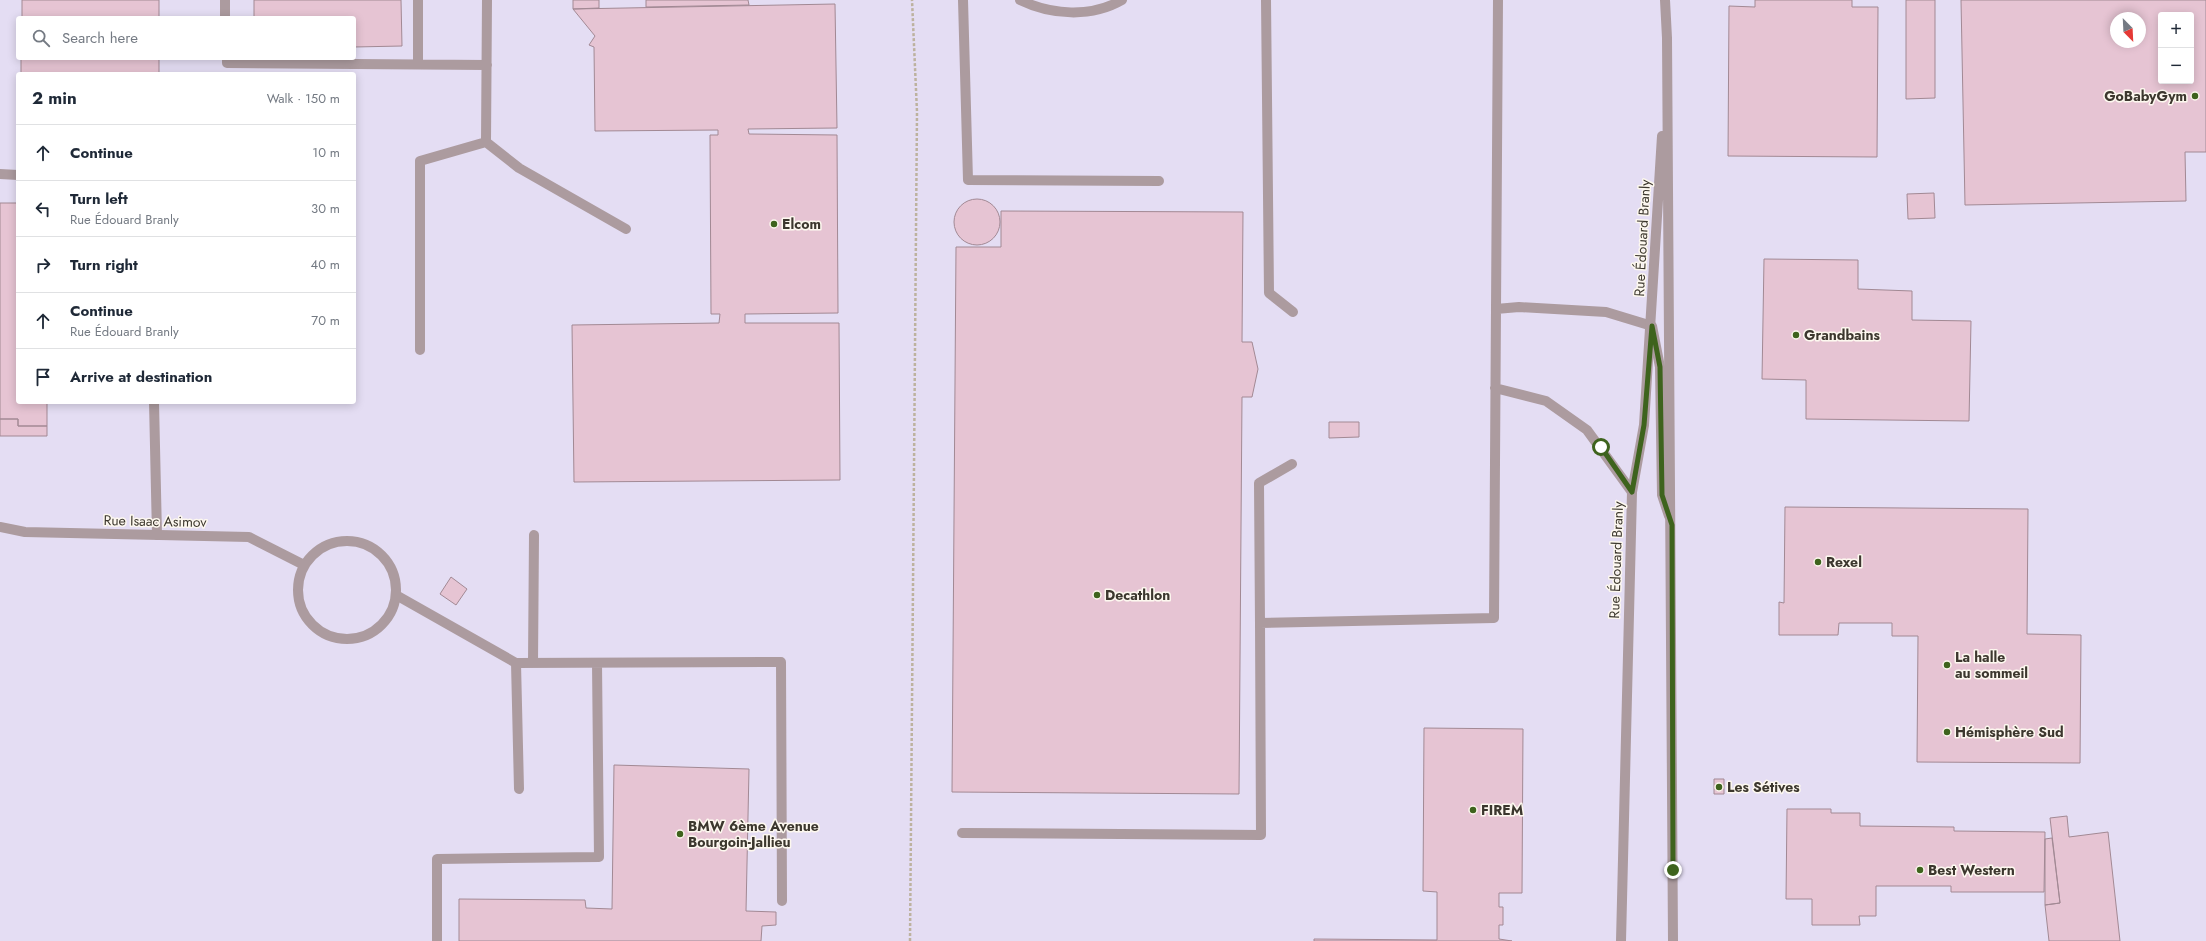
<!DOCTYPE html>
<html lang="en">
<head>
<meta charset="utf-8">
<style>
	body { margin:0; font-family:Jost,sans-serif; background:#f2f2f3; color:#1f2937 }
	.controls { position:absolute; right:12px; top:12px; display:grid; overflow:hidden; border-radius:4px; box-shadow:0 2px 10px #0003 }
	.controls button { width:36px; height:36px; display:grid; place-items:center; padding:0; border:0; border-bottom:1px solid #e0e1e3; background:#fff; color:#1f2937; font:20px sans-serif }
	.compass { position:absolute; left:2110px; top:12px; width:36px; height:36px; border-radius:50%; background:#fff; box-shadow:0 2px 10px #0003; rotate:156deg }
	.stop { position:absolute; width:12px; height:12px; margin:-9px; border:3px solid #3e631d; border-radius:50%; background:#fff }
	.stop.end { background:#3e631d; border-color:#fff; box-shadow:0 1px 4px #0008 }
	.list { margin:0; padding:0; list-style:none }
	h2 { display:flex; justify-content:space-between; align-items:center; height:52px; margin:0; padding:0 16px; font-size:17px }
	h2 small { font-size:13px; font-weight:400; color:#747a83 }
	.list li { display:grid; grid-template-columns:26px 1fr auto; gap:12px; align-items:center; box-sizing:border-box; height:56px; padding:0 16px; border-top:1px solid #e0e1e3 }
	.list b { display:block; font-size:15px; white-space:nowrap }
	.list p { margin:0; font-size:13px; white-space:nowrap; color:#747a83 }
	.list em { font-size:13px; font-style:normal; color:#747a83 }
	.icon { flex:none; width:22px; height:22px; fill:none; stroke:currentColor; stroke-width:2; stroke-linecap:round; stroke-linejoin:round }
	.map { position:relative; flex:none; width:2206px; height:941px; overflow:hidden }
	.search { position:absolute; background:#fff; box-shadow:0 2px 10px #0003; left:16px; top:16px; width:340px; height:44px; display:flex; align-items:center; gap:10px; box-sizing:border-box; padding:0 14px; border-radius:4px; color:#747a83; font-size:15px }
	.panel { position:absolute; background:#fff; box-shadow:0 2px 10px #0003; left:16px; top:72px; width:340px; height:332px; border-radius:4px }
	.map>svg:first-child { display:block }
	.commercial { fill:#e4ddf3; fill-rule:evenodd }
	.building { fill:#e6c4d3; stroke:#a28994; fill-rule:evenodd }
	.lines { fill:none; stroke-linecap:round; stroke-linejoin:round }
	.path { stroke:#bdb29f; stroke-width:2.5; stroke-dasharray:3 2; stroke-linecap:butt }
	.service { stroke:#ac9b9f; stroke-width:10 }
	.minor { stroke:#ac9b9f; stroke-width:10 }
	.route { stroke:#3e631d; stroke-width:5 }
	.poi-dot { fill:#3e631d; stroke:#fdf8ef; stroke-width:1.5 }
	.labels { text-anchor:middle; stroke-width:3; stroke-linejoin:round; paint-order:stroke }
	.poi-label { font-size:14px; font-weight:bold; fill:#3c372e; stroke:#fdf8ef; text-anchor:start }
	.street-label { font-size:14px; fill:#3c372e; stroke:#fdf8ef }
</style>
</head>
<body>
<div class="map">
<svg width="2206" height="941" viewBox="0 0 2206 941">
	<rect width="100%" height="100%" fill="#f7ead2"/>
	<path class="commercial" d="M0 0H2206V941H0ZM2161 15H2191V81H2161ZM18 18H354V58H18ZM2116 18H2140V42H2116ZM18 74H354V402H18Z"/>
	<path class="building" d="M22 0H159V18H22Z
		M254 0H401L402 46 354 47V18H254Z
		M573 0H599V8L573 9Z
		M646 0H748L749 5 646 7Z
		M1755 0H1852V7H1878L1877 157 1728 156 1729 6 1755 7Z
		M1906 0H1935V98L1906 99Z
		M1961 0H2206V152H2185L2186 201 1965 205ZM2161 15H2191V81H2161ZM2116 18H2140V42H2116Z
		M835 4 837 128 748 129 749 134 837 135 838 313 745 314V323H839L840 480 574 482 572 325 719 323 720 314H711L710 135H718V130L595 131 594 47 589 45 595 36 573 9Z
		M21 58H159V74H21Z
		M1934 193 1935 218 1908 219 1907 194Z
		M954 222a23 23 0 1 1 46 0a23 23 0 1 1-46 0Z
		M0 203H18V402H47V426H18V419H0Z
		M1001 211 1243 212 1242 342H1252L1258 369 1252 397H1242L1239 794 952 792 956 247H1001Z
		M1764 259 1858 260V289L1912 291V320L1971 321 1969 421 1806 419V380L1762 379Z
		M0 419H18V426H47V436H0Z
		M1329 422H1359V437L1329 438Z
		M1785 507 2028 509 2027 634 2081 635 2080 763 1917 762 1918 636H1892V623H1839L1838 635H1779V602L1784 603Z
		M451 577 467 589 456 605 440 594Z
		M1424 728 1523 729 1522 893H1499V907H1503V925H1499V939L1512 941H1314V939L1437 940V892L1423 891Z
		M614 765 749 769 746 911 776 912V925L762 926 761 941H459V899L585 900 586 908 612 909Z
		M1714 779H1724V794H1714Z
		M1787 809H1831V813H1860V826L1954 827V831L2045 832 2044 892H1951V886H1876V916H1859L1860 925H1812V899H1786Z
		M2067 816 2069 837 2108 832 2120 941H2049L2045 905 2060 903 2050 818Z
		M2052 838 2060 903 2045 905V839Z"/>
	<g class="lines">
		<path class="path" d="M910 941 917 112 912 0"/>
		<path class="service" d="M225 0V18
			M418 0V64
			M487 0 486 142 519 168 626 229
			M963 0 968 180 1159 181
			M1020 0C1051 15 1091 18 1122 0
			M1266 0 1269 293 1293 312
			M227 58V63L487 65
			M0 174 18 175
			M1496 309 1519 307 1606 312 1652 326 1660 367 1662 495 1669 516
			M420 350V161L486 142
			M1495 388 1546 401 1587 430 1632 492
			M154 402 157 535
			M1292 464 1259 483 1260 623 1494 618 1498 0
			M396 595 516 663 519 789
			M516 663 781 662 782 901
			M533 663 534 535
			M962 833 1261 835 1260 623
			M437 941V859L599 857 597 663"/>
		<path class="minor" d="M1665 0 1667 38 1673 941
			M0 527 25 532 249 537 304 565
			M298 590a49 49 0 1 1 98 0a49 49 0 1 1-98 0Z
			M1621 941 1632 492 1644 425 1662 136"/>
	</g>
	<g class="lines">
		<path class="route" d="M1601 447 1632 492 1644 425 1652 326 1660 367 1662 495 1672 525 1673 870"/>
	</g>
	<g class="poi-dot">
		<circle cx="2195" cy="96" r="4"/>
		<circle cx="774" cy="224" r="4"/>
		<circle cx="1796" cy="335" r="4"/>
		<circle cx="1818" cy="562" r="4"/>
		<circle cx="1097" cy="595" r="4"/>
		<circle cx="1947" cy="665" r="4"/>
		<circle cx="1947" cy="732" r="4"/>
		<circle cx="1719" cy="787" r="4"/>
		<circle cx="1473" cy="810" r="4"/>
		<circle cx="680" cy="834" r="4"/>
		<circle cx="1920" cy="870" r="4"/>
	</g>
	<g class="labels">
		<g class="poi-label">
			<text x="2187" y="101" text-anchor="end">GoBabyGym</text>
			<text x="782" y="229">Elcom</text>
			<text x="1804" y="340">Grandbains</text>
			<text x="1826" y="567">Rexel</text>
			<text x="1105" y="600">Decathlon</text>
			<text x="1955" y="662">La halle<tspan x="1955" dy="16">au sommeil</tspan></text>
			<text x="1955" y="737">Hémisphère Sud</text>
			<text x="1727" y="792">Les Sétives</text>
			<text x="1481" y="815">FIREM</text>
			<text x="688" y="831">BMW 6ème Avenue<tspan x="688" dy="16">Bourgoin-Jallieu</tspan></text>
			<text x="1928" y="875">Best Western</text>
		</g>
		<g class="street-label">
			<text transform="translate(1642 238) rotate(-87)" y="5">Rue Édouard Branly</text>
			<text transform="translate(155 521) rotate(1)" y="5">Rue Isaac Asimov</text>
			<text transform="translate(1616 560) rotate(-88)" y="5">Rue Édouard Branly</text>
		</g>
	</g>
</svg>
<div class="controls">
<button>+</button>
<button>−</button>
</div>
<svg class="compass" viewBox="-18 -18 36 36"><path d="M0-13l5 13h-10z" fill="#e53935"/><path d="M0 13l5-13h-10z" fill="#747a83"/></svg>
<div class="stop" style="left:1601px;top:447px"></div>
<div class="stop end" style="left:1673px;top:870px"></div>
<div class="search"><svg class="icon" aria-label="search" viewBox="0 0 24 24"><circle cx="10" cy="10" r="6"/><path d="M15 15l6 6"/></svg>Search here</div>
<section class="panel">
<h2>2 min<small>Walk · 150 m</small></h2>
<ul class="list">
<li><svg class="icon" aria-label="ahead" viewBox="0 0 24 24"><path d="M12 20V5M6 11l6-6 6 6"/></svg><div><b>Continue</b></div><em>10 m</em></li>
<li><svg class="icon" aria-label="left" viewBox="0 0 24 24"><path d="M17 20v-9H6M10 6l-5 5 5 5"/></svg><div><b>Turn left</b><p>Rue Édouard Branly</p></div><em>30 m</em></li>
<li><svg class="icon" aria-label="right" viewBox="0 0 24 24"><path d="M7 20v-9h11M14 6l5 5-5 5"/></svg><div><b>Turn right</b></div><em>40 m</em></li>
<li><svg class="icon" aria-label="ahead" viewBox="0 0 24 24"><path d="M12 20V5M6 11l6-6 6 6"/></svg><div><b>Continue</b><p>Rue Édouard Branly</p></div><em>70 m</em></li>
<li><svg class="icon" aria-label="arrive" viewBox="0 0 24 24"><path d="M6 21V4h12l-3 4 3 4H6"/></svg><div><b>Arrive at destination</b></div></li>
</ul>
</section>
</div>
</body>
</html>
